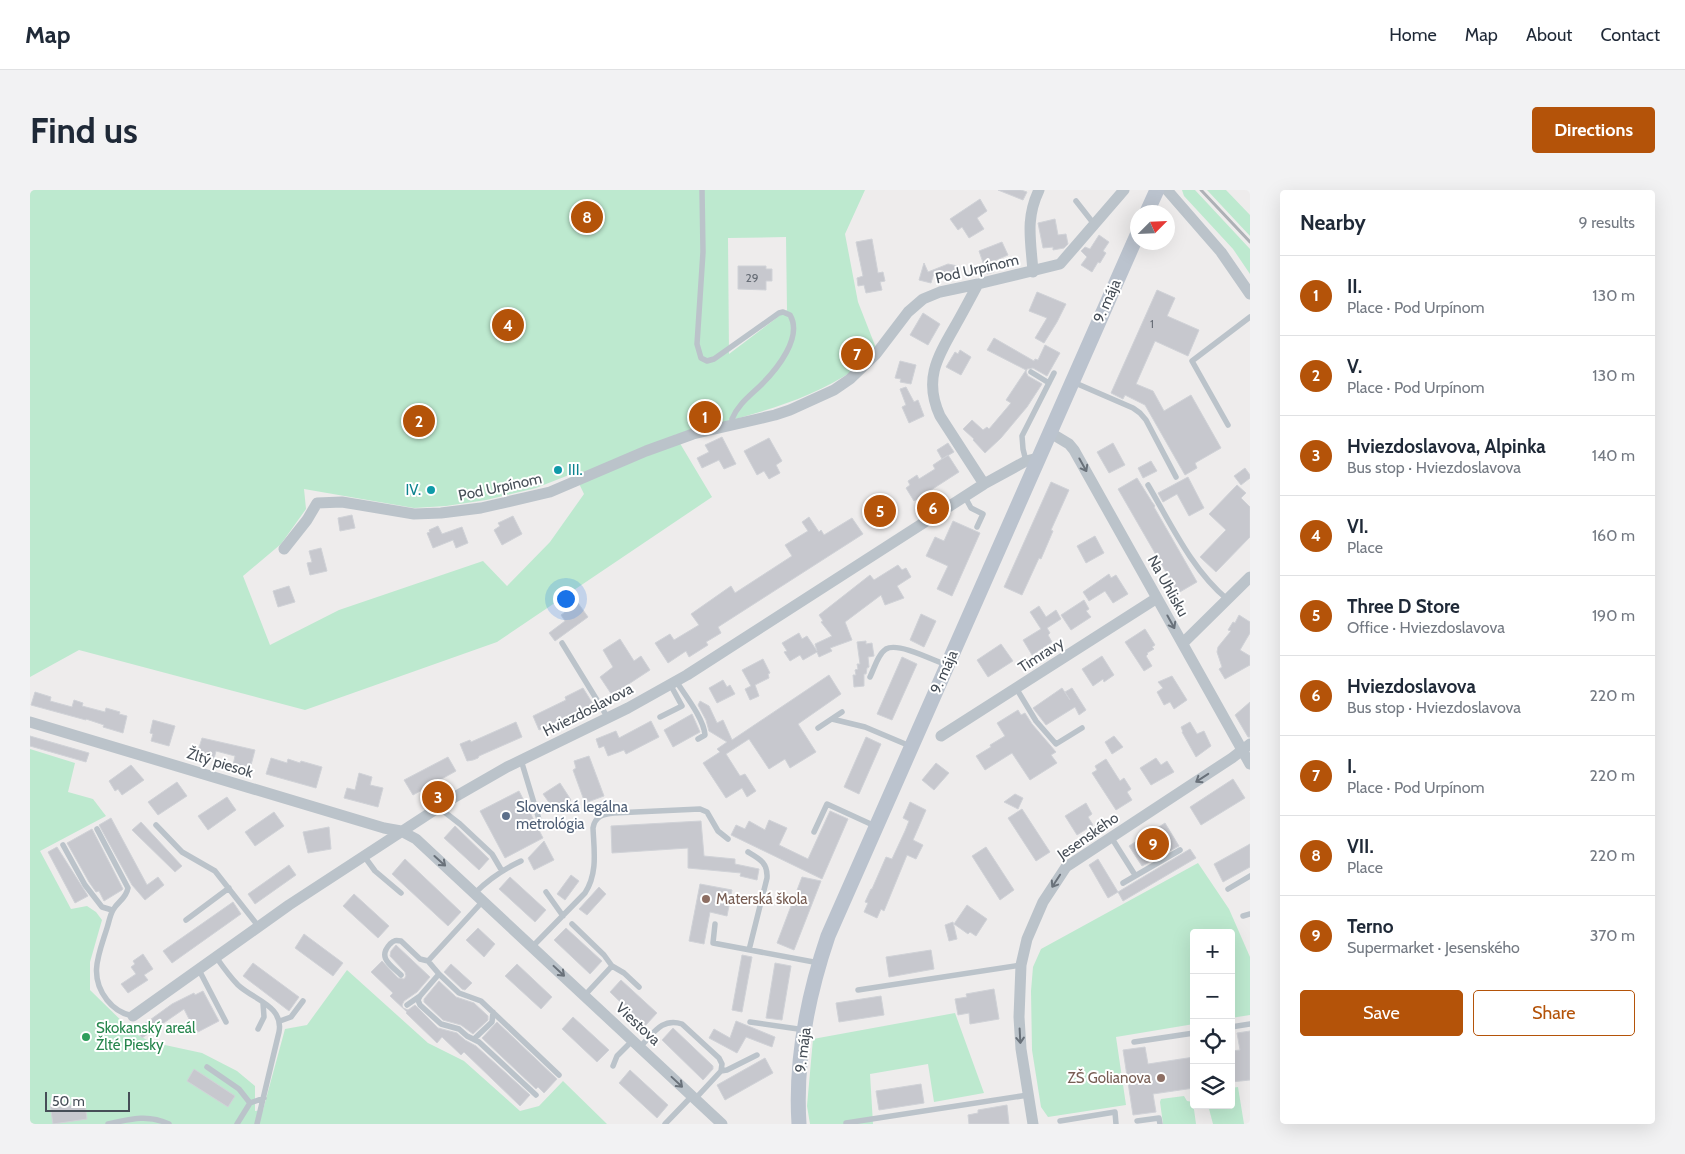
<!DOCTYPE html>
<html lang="en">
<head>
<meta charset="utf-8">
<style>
	body { margin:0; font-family:Cabin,sans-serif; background:#f2f2f3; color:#1f2937 }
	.controls { position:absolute; right:15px; bottom:15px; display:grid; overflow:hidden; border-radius:5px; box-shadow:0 5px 20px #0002 }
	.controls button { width:45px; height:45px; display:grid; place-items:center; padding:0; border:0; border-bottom:1px solid #e0e1e3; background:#fff; color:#1f2937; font:25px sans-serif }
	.compass { position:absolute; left:1100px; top:15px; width:45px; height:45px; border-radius:50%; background:#fff; box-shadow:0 5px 20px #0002; rotate:66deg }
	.scale { position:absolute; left:15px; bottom:12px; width:85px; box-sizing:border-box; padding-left:5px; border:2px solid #464e57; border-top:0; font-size:14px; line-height:18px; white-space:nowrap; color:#464e57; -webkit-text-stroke:4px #fff; paint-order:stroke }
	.you { position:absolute; left:535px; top:408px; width:18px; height:18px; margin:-12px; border:4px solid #fff; border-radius:50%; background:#1a73e8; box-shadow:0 0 0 8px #1a73e833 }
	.badge { display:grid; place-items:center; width:32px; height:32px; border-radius:50%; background:#b45309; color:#fff; font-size:16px; font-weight:700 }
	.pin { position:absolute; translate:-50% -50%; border:2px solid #fff; box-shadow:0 1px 5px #0006 }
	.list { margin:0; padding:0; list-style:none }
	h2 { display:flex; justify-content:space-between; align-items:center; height:65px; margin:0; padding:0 20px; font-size:21px }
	h2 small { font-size:16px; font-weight:400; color:#747a83 }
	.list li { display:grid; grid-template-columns:32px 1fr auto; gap:15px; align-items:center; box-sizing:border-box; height:80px; padding:0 20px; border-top:1px solid #e0e1e3 }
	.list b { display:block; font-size:19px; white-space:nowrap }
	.list p { margin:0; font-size:16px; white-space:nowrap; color:#747a83 }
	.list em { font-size:16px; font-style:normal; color:#747a83 }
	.actions { display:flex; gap:10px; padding:15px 20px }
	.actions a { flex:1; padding:11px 0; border:1px solid #b45309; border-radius:5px; text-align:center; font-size:18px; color:#b45309 }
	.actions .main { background:#b45309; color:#fff }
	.icon { flex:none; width:28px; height:28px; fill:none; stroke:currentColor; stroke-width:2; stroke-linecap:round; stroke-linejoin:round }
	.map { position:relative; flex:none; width:1220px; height:934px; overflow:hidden; border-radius:5px }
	header { display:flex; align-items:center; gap:30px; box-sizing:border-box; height:70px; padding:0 25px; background:#fff; border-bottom:1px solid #e0e1e3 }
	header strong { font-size:24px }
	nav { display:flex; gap:28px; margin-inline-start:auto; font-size:18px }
	.intro { display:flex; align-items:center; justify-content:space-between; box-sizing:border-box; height:120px; padding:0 30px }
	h1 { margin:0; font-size:35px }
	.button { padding:12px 22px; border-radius:5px; background:#b45309; color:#fff; font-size:18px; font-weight:700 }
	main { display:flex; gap:30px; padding:0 30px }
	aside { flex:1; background:#fff; border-radius:5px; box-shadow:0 5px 20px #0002 }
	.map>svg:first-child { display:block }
	.green { fill:#bde9cf; fill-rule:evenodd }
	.building { fill:#c7c8ce; stroke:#d0d2d7 }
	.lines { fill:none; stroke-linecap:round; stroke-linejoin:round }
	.lane { stroke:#bbc3ca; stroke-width:5.5 }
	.street { stroke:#bbc3ca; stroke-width:11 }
	.secondary { stroke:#bbc3ce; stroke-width:15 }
	.rail { stroke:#aeb1b6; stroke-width:3 }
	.oneway { stroke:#69717a }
	.culture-dot { fill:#0f9aa8; stroke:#fff; stroke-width:2 }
	.service-dot { fill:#5c6f8a; stroke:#fff; stroke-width:2 }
	.education-dot { fill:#8d6e63; stroke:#fff; stroke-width:2 }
	.leisure-dot { fill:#2e9e5b; stroke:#fff; stroke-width:2 }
	.labels { text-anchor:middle; stroke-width:4; stroke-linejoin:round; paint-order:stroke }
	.number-label { font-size:12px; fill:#666c75 }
	.street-label { font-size:15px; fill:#464e57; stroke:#fff }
	.culture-label { font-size:15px; fill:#0d838f; stroke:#fff; text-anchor:start }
	.service-label { font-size:15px; fill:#4e5e75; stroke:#fff; text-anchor:start }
	.education-label { font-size:15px; fill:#785e54; stroke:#fff; text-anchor:start }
	.leisure-label { font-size:15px; fill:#27864d; stroke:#fff; text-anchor:start }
</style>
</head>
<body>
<header>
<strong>Map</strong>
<nav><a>Home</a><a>Map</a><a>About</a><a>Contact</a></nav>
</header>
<div class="intro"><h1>Find us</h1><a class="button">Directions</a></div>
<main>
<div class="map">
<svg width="1220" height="934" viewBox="0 0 1220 934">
	<rect width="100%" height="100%" fill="#eeecec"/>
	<path class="green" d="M0 0H835L815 44 828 112 846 158C839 165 832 174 824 180 771 216 706 228 645 245L682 307 467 452 275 520 49 460 0 487ZM756 47 757 120 699 164 698 48ZM544 283 554 304 520 352 477 396 453 371 309 420 240 455 213 386 251 354 276 319 274 299 384 318 416 316 456 310 506 298Z
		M1152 0H1165L1220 59V84L1203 59 1154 6Z
		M1177 0H1196L1220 25V46Z
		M0 559 45 573 38 602 63 609 76 626 10 661 41 719 57 716 66 722 72 730 60 772V800L104 843 121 852 172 863 207 881 225 896V921L233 920 255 839 277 835 317 780 398 853 434 871 490 921 509 916 533 891 577 934H0Z
		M1168 673 1199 719 1220 767V825L1201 828V743H1164V834L1086 847 1096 915 1018 927 1011 917 1002 860 1001 801 1003 777 1011 759Z
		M925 823 954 903 904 912 898 874 840 884 843 934H780L777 916 783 849Z
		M1208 897 1214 934H1183L1178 915H1201V898Z
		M1154 906 1157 911 1163 912 1166 934H1133L1130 912 1131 909Z"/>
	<path class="building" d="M968 0H991L997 2 993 10Z
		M950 9 957 21 947 28 954 39 939 48 932 37 928 40 920 29Z
		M1025 29 1028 45 1036 44 1038 54 1034 58 1023 60V57L1013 58 1008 33Z
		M1069 45 1079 52 1073 61 1076 63 1070 73 1068 72 1062 82 1051 75 1057 67 1051 61 1055 57 1060 59Z
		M842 49 848 83 853 82 855 91 850 92 852 100 836 103 834 95 828 96 827 88 833 86 826 52Z
		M972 52 978 65 962 72 964 82 957 84 949 61Z
		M894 73 898 82 918 74 928 76 925 88 904 83 901 93 889 90Z
		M708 76H736V79H742V91H736V100L708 99Z
		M1127 100 1145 108 1137 126 1169 140 1158 166 1125 151 1106 194 1123 201 1134 221 1161 205 1191 258 1165 273 1167 278 1155 285 1115 215 1095 205 1093 209 1081 203Z
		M1007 102 1036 114 1027 132 1014 153 1005 148 1017 128 999 121Z
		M893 123 910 134 898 155 880 145Z
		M964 148 1004 171 1005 169 1008 170 1015 155 1030 163 1017 186 1003 178 997 179 996 182 998 186 1012 194 997 217 971 248 955 263 943 250 944 249 933 239 942 230 953 240 957 237 959 239 981 213 976 210 996 180 957 160Z
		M930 160 941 167 931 185 916 177 925 162 928 164Z
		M870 171 886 175 881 194 870 192 871 189 865 188Z
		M876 197 884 212 888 210 894 226 879 233 872 217 876 215 870 199Z
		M692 247 706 274 694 279 689 270 672 278 667 268 679 262 675 255Z
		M739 248 752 271 746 275 750 283 739 289 734 281 727 285 714 261Z
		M918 253 924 262 912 269 907 260Z
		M1083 253 1095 275 1079 283 1067 262Z
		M918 265 929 282 884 311 876 298 880 295 878 291 887 285 889 289 905 279 903 275Z
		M1121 271 1127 281 1113 288 1108 278Z
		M1215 278 1220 285V288L1211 295 1204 286Z
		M1158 287 1174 318 1159 326 1147 304 1133 312 1128 303Z
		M1107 288 1122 312 1125 316 1124 317 1167 392 1148 403 1088 299Z
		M1021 292 1039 300 1021 340 1023 341 1011 369 1009 368 992 405 974 397Z
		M1207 295 1216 303 1211 308 1220 317V347L1186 382 1170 367 1196 340 1179 324Z
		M858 307 868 321 848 334 839 319Z
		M322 325 325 338 310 341 308 328Z
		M483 326 492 344 472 355 464 340 470 336 468 333Z
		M779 327 789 342 791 340 794 345 822 328 833 344 688 437 691 443 676 452 678 455 659 467 656 461 638 473 625 453 640 444 644 450 669 435 661 424 701 396 705 403 762 366 755 355 778 341 772 332Z
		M923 331 950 343 922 406 907 399 918 376 896 366 905 347 914 351Z
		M408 336 412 344 432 337 438 353 426 358 423 350 403 358 397 343 400 342 399 340Z
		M1065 346 1074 363 1056 373 1047 356Z
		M291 358 297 381 280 385 277 373 282 372 279 361Z
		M868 375 872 380 876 378 881 387 867 396 874 408 855 415 851 405 815 432 822 450 800 458 802 461 789 467 787 462 773 470 770 465 760 471 754 462 757 461 752 453 769 443 772 449 777 446 787 461 785 454 802 446 791 432 793 431 789 425 840 385 844 390Z
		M1079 384 1081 388 1086 385 1098 404 1083 413 1075 401 1059 411 1053 402Z
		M259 396 265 412 248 417 243 401Z
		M1054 410 1059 419 1056 421 1061 427 1041 440 1031 425Z
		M548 413 558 427 525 451 519 443 535 431 531 425Z
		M1009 416 1016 427 1026 420 1031 429 1017 438 1020 443 1018 445 1022 452 1002 465 993 450 1011 439 1000 422Z
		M891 424 906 431 894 457 880 450Z
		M1209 425 1220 432V443L1210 460 1220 466V475L1195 489 1189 479 1192 477 1187 462 1188 457 1201 441 1198 440 1203 432 1205 433Z
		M1115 439 1125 455 1122 457 1124 459 1117 463 1118 464 1116 466 1122 476 1114 481 1095 452Z
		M590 449 604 471 611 466 620 480 582 505 570 487 583 477 573 460Z
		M836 451V454L842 453 844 466 838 467 839 477 837 478 836 484H834V496L824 497 823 485H826L825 480 828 479 827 474H830L827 452Z
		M971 454 983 471 958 487 947 470Z
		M1072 466 1084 485 1074 492 1073 489 1063 496 1052 479Z
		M872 467 887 474 862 530 847 524Z
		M733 469 740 483 738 484 739 488 725 495 729 506 720 510 715 499 721 496 712 480Z
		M799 485 811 504 768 534 786 562 760 578 755 569 739 579 719 549 696 564 710 586 715 584 726 601 717 607 712 598 696 608 673 573 690 562 687 559 697 552 679 541 676 530 668 515 670 511 679 516 687 533 693 530 702 550Z
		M1142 486 1157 510 1144 519 1140 512 1134 515 1127 502 1133 498 1128 492Z
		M693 490 697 497 700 495 705 504 687 513 679 498Z
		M553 498 563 514 509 540 503 526 536 510 535 507Z
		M1032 498 1040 510 1035 502 1042 498 1056 520 1049 525 1045 517 1016 535 1003 518Z
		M5 502 21 507 20 511 42 517 44 510 53 513 52 516 75 522 76 518 90 522 89 524 97 526 93 543 73 537 74 535 56 529V530L1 515Z
		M1220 512V547H1218L1205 525Z
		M988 520 991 525 995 523 1002 534 1026 562 1021 565 1027 573 1000 590 982 563 955 580 946 566 961 557 960 555 975 546 967 533Z
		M662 524 670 542 643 557 634 540Z
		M123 530 145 536 139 556 121 551 123 544 120 543Z
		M621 531 629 547 596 564 594 560 578 566 574 556 569 558 566 549 586 541 589 548Z
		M486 532 492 547 449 566 448 568 443 570 437 571 430 554 440 550 441 552Z
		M1160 532 1167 544 1174 541 1181 556 1166 567 1152 542H1153L1151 537Z
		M0 546 59 563 56 572 0 556Z
		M1084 546 1093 557 1082 564 1075 552Z
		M836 547 851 554 829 604 814 597Z
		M172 548 225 560 220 579 203 575 205 566 186 561 184 569 167 564Z
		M559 566 574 606 555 613 543 580 546 578 544 571Z
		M418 567 426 581 383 605 374 590Z
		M241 568 257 573 258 569 270 573 271 571 292 577 286 598 236 584Z
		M1126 568 1131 575 1137 571 1144 582 1121 595 1110 578Z
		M1076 569 1090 591 1094 588 1101 599 1097 602 1102 610 1086 620 1062 583 1067 580 1065 576Z
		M906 573 919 583 904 600 892 590Z
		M101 575 114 590 92 605 88 599 85 601 79 591Z
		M329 583 342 587 340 595 353 598 348 617 314 608 317 598 325 600Z
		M1203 589 1215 608 1171 635 1160 617Z
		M147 592 157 606 128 625 118 612Z
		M530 593 541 610 533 615 532 613 523 618 513 604Z
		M489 601 513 648 475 668 450 621Z
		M985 604 993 608 988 619 974 612Z
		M197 607 206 620 178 640 168 626Z
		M880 612 896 620 883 650 893 655 886 669 877 665 854 721 851 719 847 728 834 722 838 713 835 712 841 699H842L856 667 862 669 875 641 879 631 873 628Z
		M1056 613 1062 624 1058 627 1063 635 1047 645 1035 626Z
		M992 619 1020 662 1006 671 978 628Z
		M800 621 818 629 792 689 701 645 706 635 715 639 719 631 735 640 739 630 757 638 749 655 778 669Z
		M244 622 254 636 225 656 215 642Z
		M81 628 117 695 128 687 134 695 115 710 102 695 69 635Z
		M671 631 674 666 705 669V674L729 679 727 690 710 686 711 683 658 678V658L582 663 581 636Z
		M111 632 152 676 145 682 102 640Z
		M1135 633 1149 656 1112 676 1099 656Z
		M425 636 459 669 449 680 414 648Z
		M299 637 301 659 278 663 273 642Z
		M62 639 93 699 92 700 74 711 69 701 66 702 59 692 37 653Z
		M514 651 524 670 504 680 498 668Z
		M1220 654V677L1193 692 1184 674Z
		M27 657 58 706 45 713 18 662Z
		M956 657 984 700 970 710 942 666Z
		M1160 659 1166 668 1093 711 1088 702Z
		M375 669 431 722 418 736 362 684Z
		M1068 669 1088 702 1078 708 1059 675Z
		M259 675 266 685 225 714 218 704Z
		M541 685 549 691 535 710 527 704Z
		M480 687 516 720 505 732 469 699Z
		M772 687 791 691 764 760 747 753Z
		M670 694 702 700 697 726 680 722 674 754 659 751Z
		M569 697 576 704 557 725 549 719Z
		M324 704 359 736 348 748 313 716Z
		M203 712 211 724 142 773 133 761Z
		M937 715 957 729 946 746 940 742 938 744 924 734Z
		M923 732 927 749 919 751 915 735Z
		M448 738 465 754 454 767 436 750Z
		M536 738 572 771 560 784 524 750Z
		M274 744 313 773 303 786 265 758Z
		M366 755 400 787 387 802 374 811 372 815 373 818 378 820 385 815 408 838 427 843 435 850 446 856 500 905 490 916 434 862 431 865 412 847 407 853 376 823 377 822 360 806 363 803 341 782 352 771 368 788 374 789 376 786 375 782 360 766 361 761Z
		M901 760 904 779 859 787 856 767Z
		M113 764 123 779 114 785 118 790 98 803 91 794 106 784 101 777 105 774 103 771Z
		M712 765 722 767 712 822 702 820Z
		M223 773 269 807 259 821 213 786Z
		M745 773 761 776 752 830 736 828Z
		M421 774 442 793 435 800 432 799 414 782Z
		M487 774 522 807 511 819 475 786Z
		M591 790 627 823 615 836 580 802Z
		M409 791 426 807 444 813 458 826V830L443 844 431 835 413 830 394 812V809Z
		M964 799 969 829 940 834 939 823 928 825 925 809 937 807 936 804Z
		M173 801 189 831 166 843 154 819 112 848 106 840 142 814 164 803 165 805Z
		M851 806 854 825 809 832 806 813Z
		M543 827 579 860 567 872 532 839Z
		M706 831 745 847 742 857 716 847 707 863 679 848 684 839 700 848Z
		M467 832 527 889 514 903 508 897 506 899 452 848Z
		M643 838 683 876V879L673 890 632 850Z
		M1220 841V890L1201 892V861L1210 860 1207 843Z
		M1115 857 1118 874 1164 867V898L1123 904 1126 922 1103 925 1093 860Z
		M735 868 743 883 695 910 687 895Z
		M164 879 205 906 198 917 157 891Z
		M600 880 638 915 627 928 589 893Z
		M891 894 894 913 849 920 846 901Z
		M29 913 30 917 55 913 57 929 23 934 20 914Z
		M977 915 979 934H939L938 925 948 923V920Z"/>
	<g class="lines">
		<path class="lane" d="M672 0 673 62 667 154 671 168 677 171 684 169 749 123 753 122 760 125C773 147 747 179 732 194 721 205 708 214 702 229L705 235
			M1046 11 1064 34
			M1001 182 1019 193
			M1043 192 1103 218 1110 223 1116 230 1146 287
			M1198 235 1162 171 1220 127
			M996 271 993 259 992 246 1024 183
			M1118 295C1141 334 1162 380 1197 409
			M935 307 941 318 953 324 947 337
			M532 453 578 528
			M840 487C844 479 848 464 856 459 868 452 903 470 916 475
			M646 491C655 505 674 529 675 545L668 549
			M986 498 1006 531 1026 554 1052 538
			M630 527 652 516 640 494
			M802 529 835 537 880 556
			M788 538 812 522
			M491 570 511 636
			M408 617 430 634 462 664 472 681
			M126 635 152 662 185 681 229 737
			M67 639 98 698C96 709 88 711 83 720 80 725 79 732 77 738 69 764 58 786 77 810 84 819 92 824 103 826
			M784 642 797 614 845 636
			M1081 647 1105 685
			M33 655 55 695 72 717 82 720
			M718 662C730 669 738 673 737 688L719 760
			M334 666 345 681 371 703
			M1093 693 1150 660
			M1198 699 1220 686
			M516 702 533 726
			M445 703C458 690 474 679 491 671
			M1213 726 1220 724
			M156 730 199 698
			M542 734 574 765 582 776 594 783 609 797
			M685 734 683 753 789 773
			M503 756 555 703C568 683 564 660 563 638 565 626 573 624 584 623L670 619 677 622 688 641 698 649
			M186 767C193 777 200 787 208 795 224 810 254 816 249 842L227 934
			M398 771 453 711
			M169 780 196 832
			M409 784 429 803 451 811 529 885
			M371 785C361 775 347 768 360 754 364 750 366 750 371 751L390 769 398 771 409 784 390 806 388 810 390 815 411 834 429 839 437 846 449 852 506 905
			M828 800 991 775
			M555 805 582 776
			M377 815 390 806
			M250 831 261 827 273 811
			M720 832 775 840
			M1201 837 1220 834
			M228 839 234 827 233 813
			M444 849 462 832 463 822
			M1104 852 1164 843
			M610 857C623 844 632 827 652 834L689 868 692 874 691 881 665 909
			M583 876 587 866 603 850
			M177 877 209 899 220 913
			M691 881 697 880 727 865
			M1030 931 1085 922 1086 934
			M1107 931 1129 928 1130 934
			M816 933 998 905
			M78 934C100 929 118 924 139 934
			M207 934 220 913 234 908
			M635 934 662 906"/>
		<path class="street" d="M1137 0 1191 62 1220 104
			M1003 82C1001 51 995 29 1009 0
			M948 94C940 109 932 124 924 138 906 169 894 191 910 226L954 294
			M1019 242 1039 254 1044 260 1220 574
			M254 359 277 330 287 313 312 312 384 324 411 323 451 318 520 302 616 261 663 244 745 225 760 220 804 200 820 189 846 164 878 122 893 109 910 102 948 94 1030 74 1094 0
			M1153 453 1220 387
			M0 532 354 638 371 641 386 649 692 934
			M911 546 1127 408
			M103 826 259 715 423 608 477 577 598 518 657 485 954 294 996 271 1008 268
			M1003 934 991 859 989 827 991 775 997 749 1013 712 1036 677 1202 568 1220 554"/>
		<path class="secondary" d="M1117 22 1127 0
			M769 934C765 871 778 805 798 746L1108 43"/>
		<path class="rail" d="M1171 0 1220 52"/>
	</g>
	<defs><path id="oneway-shaft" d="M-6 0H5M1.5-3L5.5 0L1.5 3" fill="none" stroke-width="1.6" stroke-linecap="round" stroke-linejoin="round" transform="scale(1.25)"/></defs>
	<g class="oneway">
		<use href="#oneway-shaft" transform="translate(1053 275) rotate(61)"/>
		<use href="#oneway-shaft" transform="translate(1141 432) rotate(61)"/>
		<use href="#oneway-shaft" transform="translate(1172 588) rotate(147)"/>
		<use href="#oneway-shaft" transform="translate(410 671) rotate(42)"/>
		<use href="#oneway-shaft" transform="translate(1026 691) rotate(123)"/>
		<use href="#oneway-shaft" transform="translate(529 781) rotate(43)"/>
		<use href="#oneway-shaft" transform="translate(990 846) rotate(87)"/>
		<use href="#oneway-shaft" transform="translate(647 892) rotate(43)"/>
	</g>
	<g class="culture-dot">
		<circle cx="528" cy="280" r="5"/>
		<circle cx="401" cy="300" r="5"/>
	</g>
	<circle class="service-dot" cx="476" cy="626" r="5"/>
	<g class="education-dot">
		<circle cx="676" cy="709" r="5"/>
		<circle cx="1131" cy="888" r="5"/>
	</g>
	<circle class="leisure-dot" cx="56" cy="847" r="5"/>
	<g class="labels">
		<g class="number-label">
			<text x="722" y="92">29</text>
			<text x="1122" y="138">1</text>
		</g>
		<g class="street-label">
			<text transform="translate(947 79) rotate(-13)" y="5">Pod Urpínom</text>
			<text transform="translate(1077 111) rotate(-66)" y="5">9. mája</text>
			<text transform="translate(470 297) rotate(-12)" y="5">Pod Urpínom</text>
			<text transform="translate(1138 396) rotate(61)" y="5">Na Uhlisku</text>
			<text transform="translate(1011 465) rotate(-33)" y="5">Timravy</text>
			<text transform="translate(914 482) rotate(-66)" y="5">9. mája</text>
			<text transform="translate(558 520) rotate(-27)" y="5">Hviezdoslavova</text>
			<text transform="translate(190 573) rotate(17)" y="5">Žltý piesok</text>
			<text transform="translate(1058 646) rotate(-35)" y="5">Jesenského</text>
			<text transform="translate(608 834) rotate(43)" y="5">Viestova</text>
			<text transform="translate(773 860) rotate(-83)" y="5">9. mája</text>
		</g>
		<g class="culture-label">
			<text x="538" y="285">III.</text>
			<text x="391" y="305" text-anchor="end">IV.</text>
		</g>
		<g class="service-label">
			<text x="486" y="622">Slovenská legálna<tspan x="486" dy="17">metrológia</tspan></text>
		</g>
		<g class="education-label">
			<text x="686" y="714">Materská škola</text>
			<text x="1121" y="893" text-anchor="end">ZŠ Golianova</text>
		</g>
		<g class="leisure-label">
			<text x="66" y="843">Skokanský areál<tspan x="66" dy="17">Žlté Piesky</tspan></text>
		</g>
	</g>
</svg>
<div class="controls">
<button>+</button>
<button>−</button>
<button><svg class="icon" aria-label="locate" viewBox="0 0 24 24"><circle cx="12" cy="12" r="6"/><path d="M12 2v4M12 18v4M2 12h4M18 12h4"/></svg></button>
<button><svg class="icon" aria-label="layers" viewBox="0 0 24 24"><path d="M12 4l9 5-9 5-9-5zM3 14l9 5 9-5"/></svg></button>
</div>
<svg class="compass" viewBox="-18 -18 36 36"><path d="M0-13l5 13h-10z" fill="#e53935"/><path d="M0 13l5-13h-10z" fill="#747a83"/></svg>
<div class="scale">50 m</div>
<div class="you"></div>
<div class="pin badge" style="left:675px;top:227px">1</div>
<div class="pin badge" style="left:389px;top:231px">2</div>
<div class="pin badge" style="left:408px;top:607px">3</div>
<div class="pin badge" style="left:478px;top:135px">4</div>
<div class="pin badge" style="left:850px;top:321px">5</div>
<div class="pin badge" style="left:903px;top:318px">6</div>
<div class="pin badge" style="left:827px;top:164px">7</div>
<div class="pin badge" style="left:557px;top:27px">8</div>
<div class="pin badge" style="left:1123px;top:654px">9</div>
</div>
<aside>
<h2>Nearby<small>9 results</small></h2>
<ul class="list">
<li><span class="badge">1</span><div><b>II.</b><p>Place · Pod Urpínom</p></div><em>130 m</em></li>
<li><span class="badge">2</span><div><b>V.</b><p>Place · Pod Urpínom</p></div><em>130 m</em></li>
<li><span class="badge">3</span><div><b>Hviezdoslavova, Alpinka</b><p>Bus stop · Hviezdoslavova</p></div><em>140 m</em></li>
<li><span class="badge">4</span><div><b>VI.</b><p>Place</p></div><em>160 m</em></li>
<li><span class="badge">5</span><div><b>Three D Store</b><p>Office · Hviezdoslavova</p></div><em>190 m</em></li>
<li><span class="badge">6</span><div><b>Hviezdoslavova</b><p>Bus stop · Hviezdoslavova</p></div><em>220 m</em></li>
<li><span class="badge">7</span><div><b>I.</b><p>Place · Pod Urpínom</p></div><em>220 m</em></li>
<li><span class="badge">8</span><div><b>VII.</b><p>Place</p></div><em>220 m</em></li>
<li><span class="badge">9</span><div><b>Terno</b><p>Supermarket · Jesenského</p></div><em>370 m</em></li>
</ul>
<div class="actions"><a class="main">Save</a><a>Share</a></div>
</aside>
</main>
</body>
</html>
